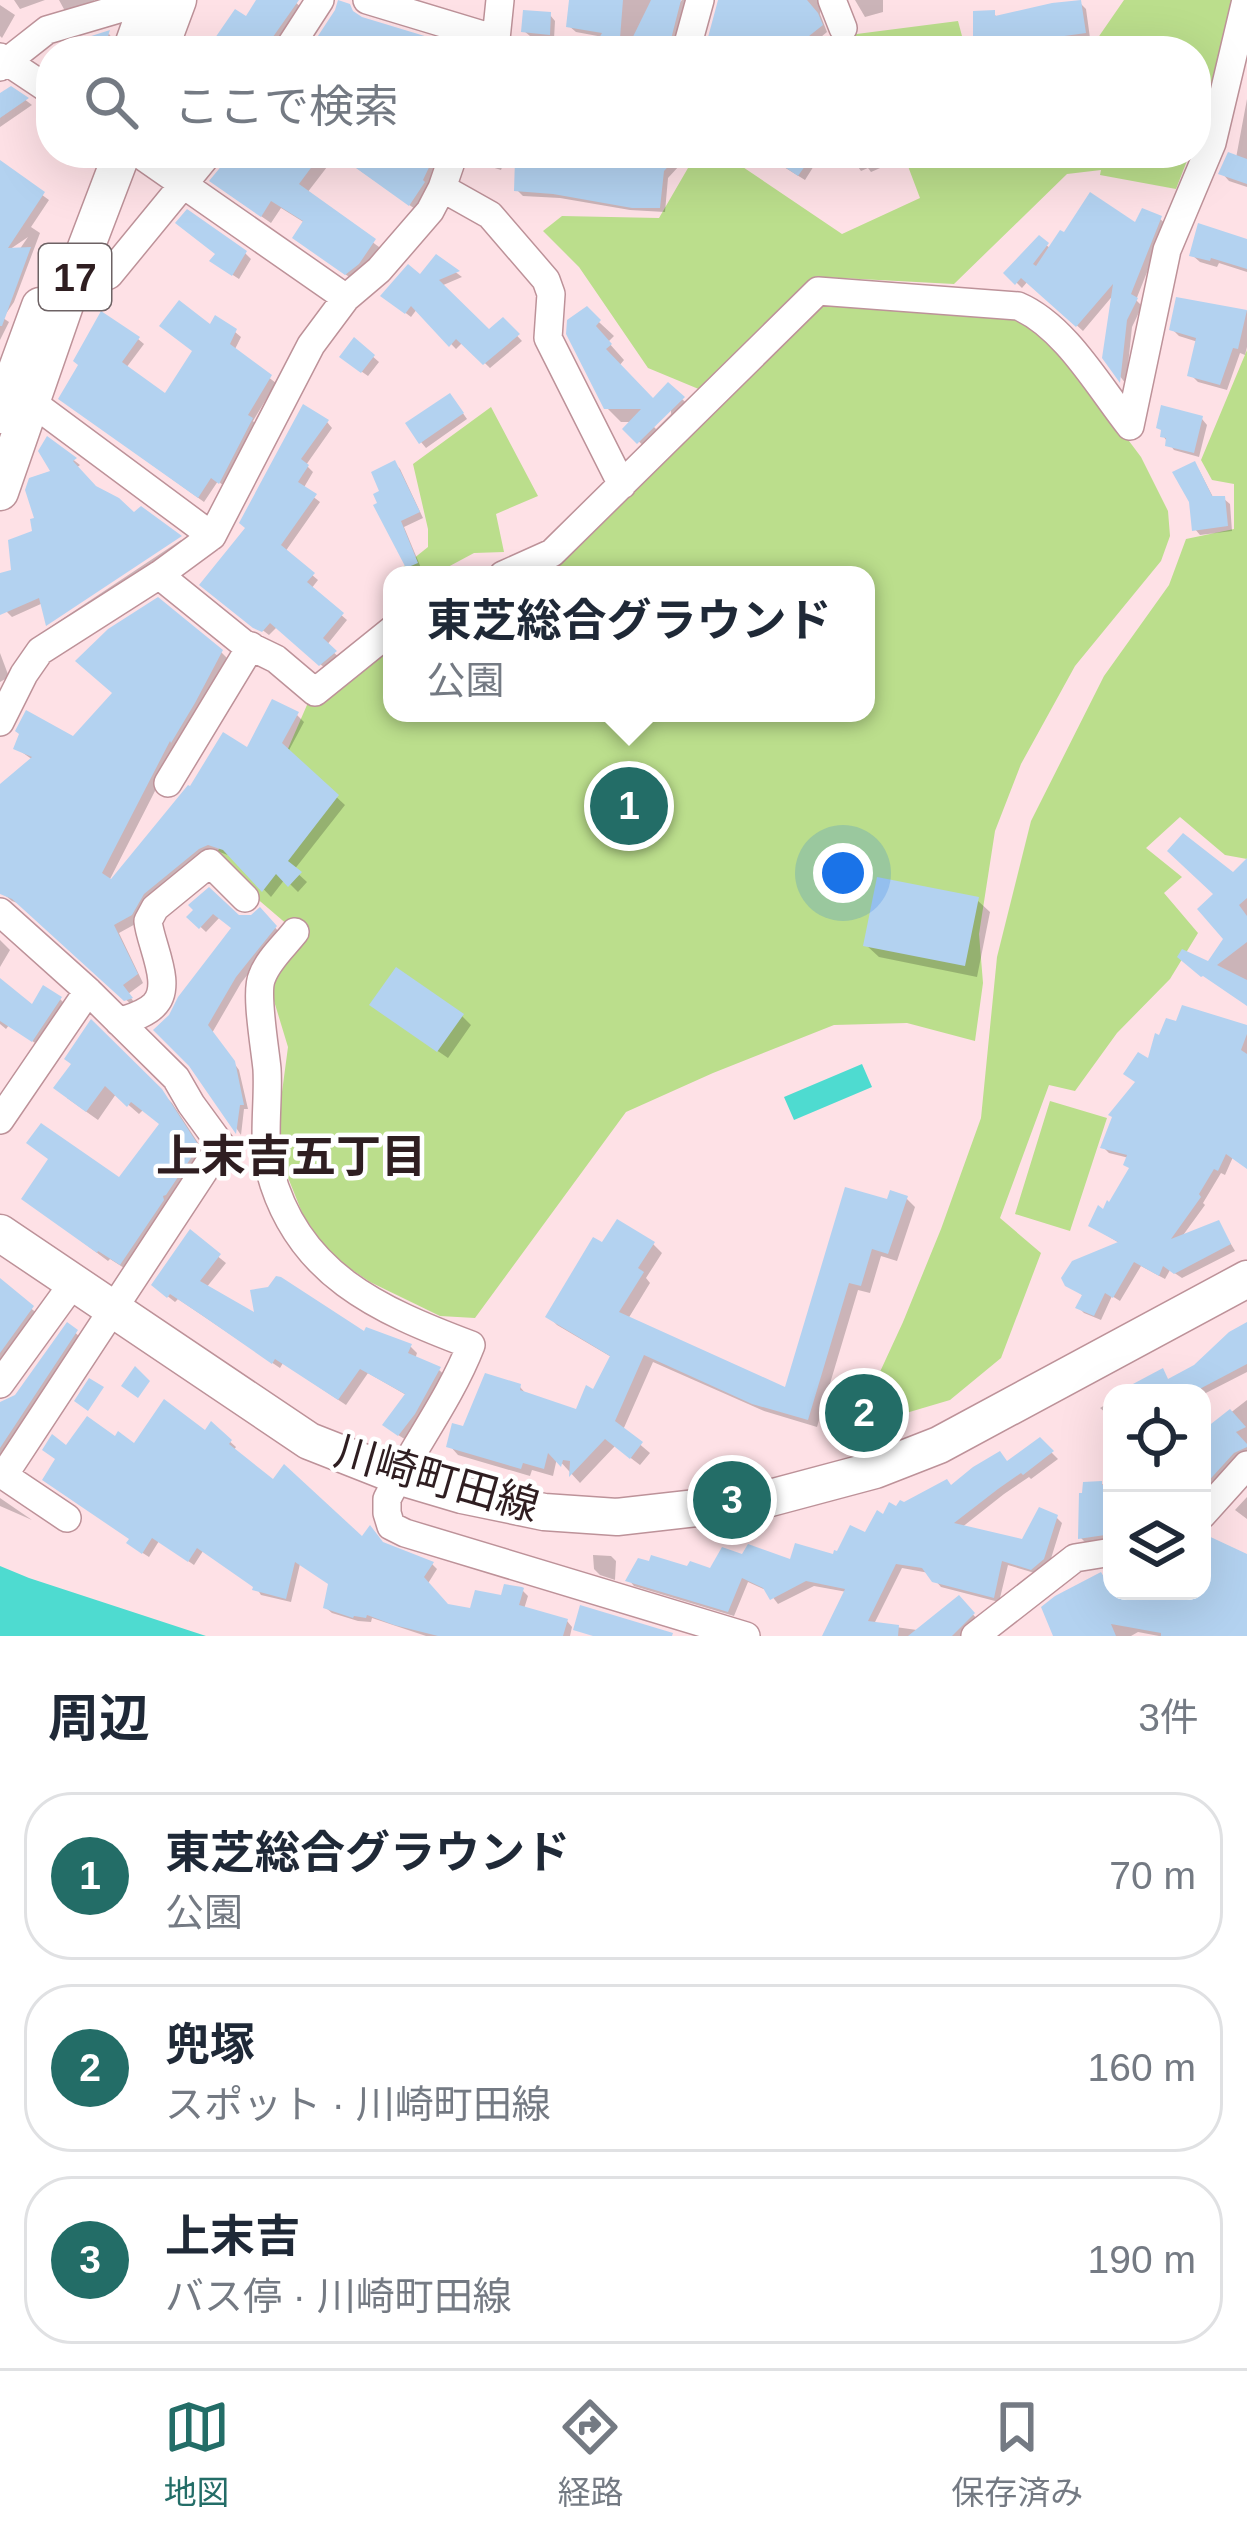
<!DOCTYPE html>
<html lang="ja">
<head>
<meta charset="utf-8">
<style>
	body { margin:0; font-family:Helvetica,"Noto Sans JP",sans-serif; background:#f2f2f3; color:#1f2937 }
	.controls { position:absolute; right:36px; bottom:36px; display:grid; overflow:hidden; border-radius:24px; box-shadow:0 12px 48px #0002 }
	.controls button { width:108px; height:108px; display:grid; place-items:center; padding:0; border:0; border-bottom:3px solid #e0e1e3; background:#fff; color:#1f2937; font:60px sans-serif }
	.you { position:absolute; left:843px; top:873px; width:42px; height:42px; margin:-30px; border:9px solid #fff; border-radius:50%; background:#1a73e8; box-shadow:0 0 0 18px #1a73e833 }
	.badge { display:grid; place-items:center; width:78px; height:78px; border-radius:50%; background:#236d67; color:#fff; font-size:39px; font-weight:700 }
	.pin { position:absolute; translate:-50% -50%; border:6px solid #fff; box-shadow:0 3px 12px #0006 }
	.popup { position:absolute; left:383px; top:566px; width:492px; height:156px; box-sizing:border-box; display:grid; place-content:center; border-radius:24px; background:#fff; filter:drop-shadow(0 3px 9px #0005); font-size:39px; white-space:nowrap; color:#747a83 }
	.popup b { font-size:45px; color:#1f2937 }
	.popup::after { content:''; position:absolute; left:50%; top:100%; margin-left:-24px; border:24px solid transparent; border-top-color:#fff }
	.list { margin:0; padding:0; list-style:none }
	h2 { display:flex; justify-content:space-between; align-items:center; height:156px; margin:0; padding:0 48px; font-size:51px }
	h2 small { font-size:39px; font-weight:400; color:#747a83 }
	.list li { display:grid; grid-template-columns:78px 1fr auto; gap:36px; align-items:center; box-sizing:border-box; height:168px; margin:0 24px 24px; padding:0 24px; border:3px solid #e0e1e3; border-radius:48px }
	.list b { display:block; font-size:45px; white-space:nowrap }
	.list p { margin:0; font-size:39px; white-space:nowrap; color:#747a83 }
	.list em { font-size:39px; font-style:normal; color:#747a83 }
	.icon { flex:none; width:66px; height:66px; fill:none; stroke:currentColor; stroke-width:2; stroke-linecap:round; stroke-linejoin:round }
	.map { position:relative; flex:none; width:1247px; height:1636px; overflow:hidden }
	.search { position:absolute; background:#fff; box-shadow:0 12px 48px #0002; left:36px; right:36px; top:36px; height:132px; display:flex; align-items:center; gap:30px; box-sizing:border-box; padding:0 42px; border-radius:48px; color:#747a83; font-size:45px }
	.sheet { height:732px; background:#fff }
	nav { display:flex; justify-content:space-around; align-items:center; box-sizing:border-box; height:168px; border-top:3px solid #e0e1e3; background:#fff; font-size:33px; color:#747a83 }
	nav a { display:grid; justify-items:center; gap:6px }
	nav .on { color:#236d67 }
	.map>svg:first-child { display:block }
	.green { fill:#bbde8c }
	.water { fill:#4edbd0 }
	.shadow { fill:#0003; fill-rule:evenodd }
	.building { fill:#b3d2f0 }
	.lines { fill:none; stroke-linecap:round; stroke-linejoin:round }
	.minor-casing { stroke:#bd9299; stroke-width:30 }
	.major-casing { stroke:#bd9299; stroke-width:39 }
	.minor { stroke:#fff; stroke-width:27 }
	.major { stroke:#fff; stroke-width:36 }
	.labels { text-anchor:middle; stroke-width:9; stroke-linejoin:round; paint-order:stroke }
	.shield { fill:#fff; stroke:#6d6264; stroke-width:3 }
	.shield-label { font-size:39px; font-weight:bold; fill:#2f1e21 }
	.street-label { font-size:42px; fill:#2f1e21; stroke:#fff }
	.neighbourhood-label { font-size:45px; font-weight:bold; fill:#2f1e21; stroke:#fff }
</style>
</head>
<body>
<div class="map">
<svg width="1247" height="1636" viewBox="0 0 1247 1636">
	<rect width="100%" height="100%" fill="#fee1e6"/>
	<path class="green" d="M1124 0H1236L1223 55 1196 139V51H1025L1095 42Z
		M958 21 966 51H822L841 36Z
		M722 153 842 234 920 198 903 153H1190L1176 189 1100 175 1101 170 1067 174 954 284 822 277 701 390 648 368 579 267 543 231 562 216 659 218 688 168Z
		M824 296 1024 314 1045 329 1141 457 1168 511 1170 536 1161 561 1075 666 1021 764 995 831 979 934 983 983 975 1041 907 1023 834 1025 713 1073 626 1112 475 1318 440 1316 370 1282 330 1255 303 1215 285 1170 278 1122 288 1047 271 991 282 961 303 938 211 859 274 781 310 698 320 705 392 644V713H866V575H529Z
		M1247 350V859L1225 855 1180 817 1146 848 1182 877 1164 893 1198 933 1170 979 1117 1033 1075 1091 1049 1085 1000 1218 1041 1253 1001 1358 950 1400 896 1416 849 1439 863 1418 873 1387 903 1322 941 1229 981 1118 997 957 1031 821 1104 676 1169 585 1186 539 1234 529V484L1212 480 1201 460Z
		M491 407 538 496 496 514 504 552 474 553 446 568 447 575H393L428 547V529L413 464Z
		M1050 1101 1107 1118 1070 1231 1015 1214Z"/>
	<path class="water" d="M862 1064 872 1087 794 1120 784 1097Z
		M0 1566 29 1578 206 1636H0Z"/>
	<path class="shadow" d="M14 0H45L20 9Z
		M59 0H94L95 2 65 11Z
		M259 0H293L304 10 280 51H209L247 20Z
		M572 0H674V8L682 0H689L675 51H598L603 37 576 32 569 26Z
		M720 0H822L820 14 827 32 804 51H724L711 40Z
		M855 0H883V12L865 17Z
		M1080 3 1086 9 1090 38 1015 48 1012 45H1001L1002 51H987L980 14 993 13 998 18Z
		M0 5 15 15 2 38 0 36Z
		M338 11 358 18 463 51H403L373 43 384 51H312Z
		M550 15 555 21 554 39 530 36 524 31Z
		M109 34 113 39 109 51H79Z
		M11 89 32 105 0 127V97Z
		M1247 99V187L1229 181 1222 173 1236 158Z
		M171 153H199L189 166Z
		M239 153H310L327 167 307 193 383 250 356 282 296 238 305 223 281 208 271 223 226 192Z
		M346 153H423L439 169 418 211 351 164Z
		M478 153H507L501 170 482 164 476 158Z
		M761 153H808L817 161 805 180Z
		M848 153H893L895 156 885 161 887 165 871 172 868 168 861 171Z
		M648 159 675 161 679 166 668 178 665 212 630 210 560 198 523 196 517 190 574 164 630 167Z
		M0 164 49 200 31 227 40 233 14 302 3 318 9 322 0 340V278L28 237 0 256Z
		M1160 219 1166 224 1136 300 1142 306 1132 327 1126 384 1105 357 1115 293 1083 331 1028 281 1022 288 1007 273 1039 239 1051 249Z
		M1247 242V272L1219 263 1217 267 1200 262 1192 255Z
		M245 253 251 259 239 279 219 266V254Z
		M437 258 462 277 441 286 488 333 503 321 522 341 490 368 463 342 456 349 417 309 411 317 390 301 420 278Z
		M1239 309 1247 311V347L1245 355 1240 353 1227 390 1198 382 1191 375 1198 342 1179 336 1172 329Z
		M586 310 614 336 608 342 624 360 619 366 653 401 668 386 697 413 654 456 626 429 632 422H621L606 407ZM671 410V414L656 429 652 425Z
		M211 328 235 332 241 337 234 351 276 383 253 421 257 426 225 487 218 481 204 502 67 404 138 339 144 344 126 368 166 397Z
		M355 341 379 362 368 376 348 362Z
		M455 402 467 419 426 448 421 442Z
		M1202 419 1207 425 1199 457 1174 450 1163 436 1164 432Z
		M327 422 332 428 306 465 313 472 303 489 320 502 285 552 318 580 311 589 347 620 326 646 340 658 326 669 277 627 269 635 203 584Z
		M48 440 80 465 76 468 43 603 12 617 7 612 0 587 15 573 35 533 55 473Z
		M395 464 400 469 423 518 404 527 421 568 414 572 377 506Z
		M1199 470 1214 499H1224L1230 504 1232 531 1200 535 1195 529Z
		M181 540 184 543 53 629 50 627Z
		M221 652 229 660 178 746 108 883 248 751 297 715 304 722 288 752 345 805 294 870 307 882 298 892 285 879 271 897 233 857 217 851 206 856 139 922 119 933 143 983 128 994 137 1006 134 1007 23 905 12 901 0 891V788L33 760 16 748 74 740Z
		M0 653 9 677 0 682Z
		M1247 871V1005L1209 979 1227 939 1234 876Z
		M977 900 990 912 977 977 879 957 866 945Z
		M197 910 238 918H252L260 911 280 933 241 983 212 1033 239 1070 248 1109H244L241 1135 192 1064 171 1017 234 928 220 917 206 932 190 917Z
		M0 940 10 950 0 967Z
		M0 982 32 1008 60 999 66 1005 38 1045 9 1025 6 1029 0 1024Z
		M382 1013 462 1016 471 1025 448 1058Z
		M91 1024 172 1103 208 1158 198 1173 182 1172 189 1186 132 1273 110 1259 108 1261 25 1199 51 1161 30 1143 120 1181 162 1125 143 1110 139 1114 116 1094 98 1120 67 1098 74 1065Z
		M1247 1029V1167L1233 1157 1225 1175 1221 1173 1203 1203 1205 1205 1181 1238 1219 1224 1235 1251 1182 1278 1170 1270 1165 1279 1141 1266 1120 1301 1112 1296 1101 1320 1084 1313 1078 1307 1085 1297 1067 1284 1121 1244 1091 1226 1104 1213 1132 1169 1129 1158 1109 1153 1103 1147 1149 1063Z
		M906 1198 915 1207 897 1261 881 1256 870 1293 858 1290 817 1427 764 1411 653 1362 623 1430 650 1453 640 1465 615 1446 580 1483 557 1458 553 1476 532 1470 530 1476 458 1455 450 1446 465 1429 520 1387 528 1396 578 1412 594 1393 613 1358 557 1325 549 1317 603 1247 653 1244 662 1253 646 1278 650 1283 628 1319 787 1391 889 1203Z
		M190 1234 226 1263 206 1288 258 1318 365 1336 368 1331 411 1347 417 1353 415 1359 439 1370 446 1376 406 1440 392 1431 408 1396 368 1373 346 1405 283 1363 280 1368 178 1299 175 1302 161 1291Z
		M0 1284 38 1314 0 1366Z
		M1247 1325V1372L1202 1395V1393H1190L1216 1348Z
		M68 1326 81 1338 0 1462V1405L16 1398Z
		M1247 1400V1454L1210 1491 1204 1487 1202 1489V1435Z
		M1112 1401V1418L1100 1408Z
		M211 1425 236 1447 233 1451 273 1483 362 1540 383 1545 432 1564 437 1569 427 1585 447 1607 472 1612 523 1591 528 1596 524 1609 567 1621 572 1627 570 1636H426L372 1618 371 1622 358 1621 332 1613 326 1608 331 1585 300 1564 291 1602 261 1595 256 1587 203 1551 194 1565 159 1541 149 1557 135 1548 132 1540 67 1450 116 1440 135 1447 205 1434Z
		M1040 1441 1058 1459 1031 1479 1029 1477 1004 1494 961 1528 1024 1543 1056 1517 1062 1523 1049 1565 1038 1574 1008 1565 999 1602 941 1587 929 1573 902 1568 874 1624 924 1631 929 1636H829L847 1592 814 1586 778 1604 768 1591 748 1582 734 1616 634 1586 629 1580 835 1557 866 1536 884 1518 1008 1464Z
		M1112 1484V1540L1087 1544 1081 1538 1085 1485Z
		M1247 1497V1519L1235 1510Z
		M0 1498 32 1520 0 1506Z
		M1202 1538 1247 1559V1636H1159L1138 1632 1131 1636H1055L1057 1599 1103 1575 1112 1572V1591H1202Z
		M593 1555 611 1556 616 1561 615 1580 600 1575 594 1569Z
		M959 1599 978 1620 962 1636H944Z"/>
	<path class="building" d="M256 0H299L263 51H206L235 9 246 16Z
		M338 0 350 4 353 11 362 17 451 44 465 51H391L374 45 371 51H330L314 42 335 10Z
		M569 0H623L619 51H592L602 33 566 27Z
		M651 0H681L668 51H626Z
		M718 0H807L818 13 823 25 790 51H730L707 41Z
		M1081 0 1086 33 1006 44V40L973 42V11L995 10V16L1052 3Z
		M523 10 551 12 550 35 521 32Z
		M110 30 103 51H69L85 38Z
		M11 86 29 98 0 118V93Z
		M1228 152 1247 159V184L1218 174Z
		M227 153H322L299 184 376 239 359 264 345 275 292 238 303 221 271 201 261 217 209 181 223 164Z
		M335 153H426L433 159 423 180 425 182 409 206Z
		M764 153H814L798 176Z
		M572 155 627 163 629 155 676 158 664 171 660 208H632L553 194 514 191 515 159 571 161Z
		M0 160 45 192 8 248 31 247 2 326H0Z
		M1090 192 1135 222 1142 208 1162 216 1131 294 1138 298 1127 320 1120 383 1102 358 1113 284 1076 327 1021 278 1015 285 1003 273 1039 235 1049 243 1033 264 1036 266 1060 230 1064 232Z
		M187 209 247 251 232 276 209 261 215 254 175 223Z
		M1198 223 1247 239V269L1211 258 1210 261 1189 256Z
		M436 254 460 271 439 280 489 329 503 317 520 334 483 365 456 339 449 347 411 306 405 314 380 296 408 264 420 274Z
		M1176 297 1247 310 1238 349 1233 348 1220 385 1187 376 1196 338 1169 330Z
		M179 300 210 324 215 315 237 329 230 344 272 375 248 415 253 418 219 484 211 478 198 498 58 399 78 365 73 361 101 311 140 337 122 362 165 393 192 351 159 326Z
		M587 306 601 320 596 326 612 344 606 349 653 398 668 382 685 397 637 444 622 429 641 409H604L566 334 567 320Z
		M354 337 375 355 361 373 339 357Z
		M450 393 464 413 419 444 405 423Z
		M303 404 329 420 301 459 309 465 298 482 317 494 281 545 315 573 307 582 344 613 323 638 337 651 319 666 270 623 262 632 253 628 199 585 245 528 239 523Z
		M1161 405 1203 416 1194 453 1165 446 1166 438 1160 437 1161 430 1156 428Z
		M47 436 77 458 73 461 96 486 119 498 134 512 141 506 182 536 46 626 39 598 0 615V573L11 570 8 540 32 531 30 519 34 518 25 490 29 478 50 471 38 451Z
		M395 460 420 512 401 521 418 563 406 568 373 505 377 503 373 494 379 491 371 472Z
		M1195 461 1212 496H1225L1228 526 1192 531 1189 502 1172 472Z
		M158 597 223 650 195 703 171 743 170 741 102 873 111 879 188 785 190 786 223 732 247 747 272 699 299 712 282 743 339 795 288 861 302 872 288 887 276 874 262 892 223 850 208 845 199 849 144 894 132 915 114 925 138 974 123 985 133 998 124 1001 12 899 0 894V784L32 757 13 749 19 734 15 731 26 710 73 736 112 693 75 661 108 629Z
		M1183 833 1233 872 1247 858V898L1239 905 1247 916V942L1217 965 1247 980V1006L1203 976 1201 977 1177 957 1182 949 1208 961 1223 939 1197 909 1213 894 1167 851Z
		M877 877 979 897 965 966 863 946Z
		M209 887 239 915H251L260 907 277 926 236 977 208 1025 235 1061 244 1105H240L236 1134 189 1066 153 1030 169 1015 178 997 231 928 213 914 199 929 186 917 193 910 188 905Z
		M396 967 464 1014 437 1052 369 1005Z
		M0 978 32 1004 43 985 62 997 32 1042 0 1021Z
		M1182 1005 1247 1025V1034L1241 1050 1247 1054V1169L1226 1154 1218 1171 1214 1169 1199 1194 1201 1197 1171 1239 1219 1220 1231 1244 1174 1274 1163 1266 1159 1276 1134 1262 1113 1298 1105 1293 1094 1316 1075 1308 1082 1295 1065 1286 1061 1278 1072 1261 1118 1242 1088 1226 1098 1205 1103 1209 1107 1200 1109 1202 1129 1168 1123 1165 1127 1155 1100 1148 1112 1117 1108 1115 1135 1082 1123 1074 1138 1052 1148 1058 1155 1033 1159 1035 1166 1018 1176 1021Z
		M91 1019 162 1089 199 1146 187 1164 175 1163 180 1174 166 1195 163 1196 164 1200 120 1265 98 1251 97 1253 21 1199 48 1159 26 1143 41 1123 119 1177 159 1124 131 1102 127 1107 105 1086 86 1112 53 1088 71 1064 64 1059Z
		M845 1187 887 1199 890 1190 908 1196 888 1254 872 1249 861 1286 849 1283 808 1420 752 1404 644 1355 615 1421 643 1442 630 1459 605 1439 569 1477 570 1461 563 1460 561 1467 548 1453 544 1469 523 1463 521 1469 446 1447 452 1423 463 1426 485 1373 521 1384 520 1390 576 1409 586 1385 593 1389 610 1356 545 1317 593 1237 602 1242 617 1219 655 1242 638 1268 644 1272 619 1312 785 1387Z
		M190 1229 221 1254 200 1281 254 1312 250 1290 268 1287 276 1276 281 1277 364 1331 366 1327 412 1344 408 1353 441 1367 415 1414 398 1436 382 1425 405 1394 360 1369 338 1400 275 1359 272 1364 203 1316 170 1294 167 1298 151 1285Z
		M0 1278 34 1306 0 1353Z
		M67 1322 78 1330 0 1448V1402L15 1395Z
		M1247 1322V1364L1192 1393H1116L1163 1368 1168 1379 1194 1365 1229 1332Z
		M135 1366 150 1381 138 1398 121 1386Z
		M89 1378 104 1387 88 1411 74 1401Z
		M164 1399 205 1430 211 1421 232 1440 229 1444 273 1479 284 1464 362 1536 370 1525 383 1542 434 1562 424 1577 448 1604 470 1608 475 1590 501 1595 504 1584 522 1587 524 1588 519 1605 568 1619 563 1636H438L394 1625 367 1615 366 1618 354 1616 353 1618 323 1608 328 1584 295 1562 286 1599 252 1590 253 1587 197 1548 188 1562 152 1538 142 1554 126 1543 129 1539 42 1480 55 1459 42 1450 52 1434 66 1445 87 1416 115 1436 118 1431 134 1443Z
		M1230 1409 1246 1427 1236 1432 1247 1444V1447L1234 1453 1203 1487 1202 1431Z
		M1040 1437 1054 1451 1023 1475 1021 1473 998 1489 954 1523 1022 1539 1039 1507 1058 1515 1044 1559 1031 1570 1002 1561 994 1598 932 1582 922 1568 896 1564 868 1621 899 1625 898 1636H822L845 1589 806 1581 770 1600 763 1588 742 1578 728 1612 625 1581 638 1558 649 1561 651 1555 687 1566 690 1561 710 1568 722 1547 742 1554 748 1544 790 1559 795 1543 833 1554 834 1550 837 1551 850 1525 865 1532 877 1510 883 1514 889 1502 896 1506 900 1500 904 1502 947 1479 951 1485 973 1467 1000 1451 1007 1461Z
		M1102 1481V1485H1112V1534L1078 1539 1079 1493H1082L1083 1482Z
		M1202 1533 1247 1554V1636H1161V1633L1111 1624 1116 1636H1053L1041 1607 1055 1596 1101 1572 1112 1591H1202Z
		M959 1595 975 1613 952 1636H908Z
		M580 1605 673 1633 672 1636H593L573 1630Z"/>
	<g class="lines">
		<g class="minor-casing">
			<path id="minor" d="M367 0 496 39
				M832 0 843 28
				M287 51 320 0
				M491 51 496 39 500 0
				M686 51 700 0
				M0 57 51 91
				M0 67 47 30 125 7 144 13
				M138 153 346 298
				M442 188 490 215 546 280 551 294 548 338 622 485
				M74 279 93 281 109 275 209 153
				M33 403 212 536
				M1130 426 1167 250 1212 143 1246 0
				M159 575 243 643 276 659 315 692 392 630
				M503 575 552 553 818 291 1018 306C1065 326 1099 387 1130 426
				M0 722 24 674 40 651 159 575 212 536 311 345 346 298 379 270 430 211 442 188 454 153
				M168 783 251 646
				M0 912 88 991 176 1078 191 1104 221 1145 4 1475
				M295 932C284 946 268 960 262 977 255 992 265 1048 267 1069 269 1102 262 1138 270 1171 297 1274 378 1310 471 1345 450 1399 413 1447 387 1499V1513L391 1526 405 1533 746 1636
				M119 1022C130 1018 146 1014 154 1005 174 986 150 944 148 921L155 908 210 863 245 898
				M0 1120 88 991
				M0 1384 74 1282
				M0 1473 67 1518
				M1202 1515 1247 1465
				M975 1636 1075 1558 1112 1552"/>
		</g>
		<g class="major-casing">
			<path id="major" d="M131 51 149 0
				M159 51 178 0
				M0 415 40 306
				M0 492 74 279 122 153
				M0 1233 309 1441 398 1476 462 1495 544 1512 617 1517 759 1501 875 1470 939 1445 1247 1279"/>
		</g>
		<use href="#minor" class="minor"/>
		<use href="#major" class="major"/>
	</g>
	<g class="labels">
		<rect class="shield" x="39" y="244" width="72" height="66" rx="9"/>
		<g class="shield-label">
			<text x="75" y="291">17</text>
		</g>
		<g class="street-label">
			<text transform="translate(437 1478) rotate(16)" y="15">川崎町田線</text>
		</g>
		<g class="neighbourhood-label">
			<text x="291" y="1172">上末吉五丁目</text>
		</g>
	</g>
</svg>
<div class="controls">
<button><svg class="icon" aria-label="locate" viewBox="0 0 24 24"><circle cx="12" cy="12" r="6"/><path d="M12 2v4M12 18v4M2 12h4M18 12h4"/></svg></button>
<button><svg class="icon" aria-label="layers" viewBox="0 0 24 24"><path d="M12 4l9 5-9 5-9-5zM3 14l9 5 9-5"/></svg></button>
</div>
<div class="you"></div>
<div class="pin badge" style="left:629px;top:806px">1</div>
<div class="popup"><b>東芝総合グラウンド</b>公園</div>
<div class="pin badge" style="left:864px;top:1413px">2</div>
<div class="pin badge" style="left:732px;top:1500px">3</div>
<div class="search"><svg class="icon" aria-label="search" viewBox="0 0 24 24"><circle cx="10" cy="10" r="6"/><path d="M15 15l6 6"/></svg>ここで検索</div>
</div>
<section class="sheet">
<h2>周辺<small>3件</small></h2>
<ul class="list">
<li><span class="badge">1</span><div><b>東芝総合グラウンド</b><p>公園</p></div><em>70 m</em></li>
<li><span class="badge">2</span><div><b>兜塚</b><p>スポット · 川崎町田線</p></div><em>160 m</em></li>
<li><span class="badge">3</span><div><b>上末吉</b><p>バス停 · 川崎町田線</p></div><em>190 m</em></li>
</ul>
</section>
<nav>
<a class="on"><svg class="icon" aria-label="map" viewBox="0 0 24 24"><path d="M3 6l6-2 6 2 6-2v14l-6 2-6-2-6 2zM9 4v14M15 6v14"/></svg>地図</a>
<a><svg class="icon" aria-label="directions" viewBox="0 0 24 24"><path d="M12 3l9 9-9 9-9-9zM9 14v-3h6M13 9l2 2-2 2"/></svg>経路</a>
<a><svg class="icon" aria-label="saved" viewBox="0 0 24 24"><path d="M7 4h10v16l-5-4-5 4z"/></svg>保存済み</a>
</nav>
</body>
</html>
